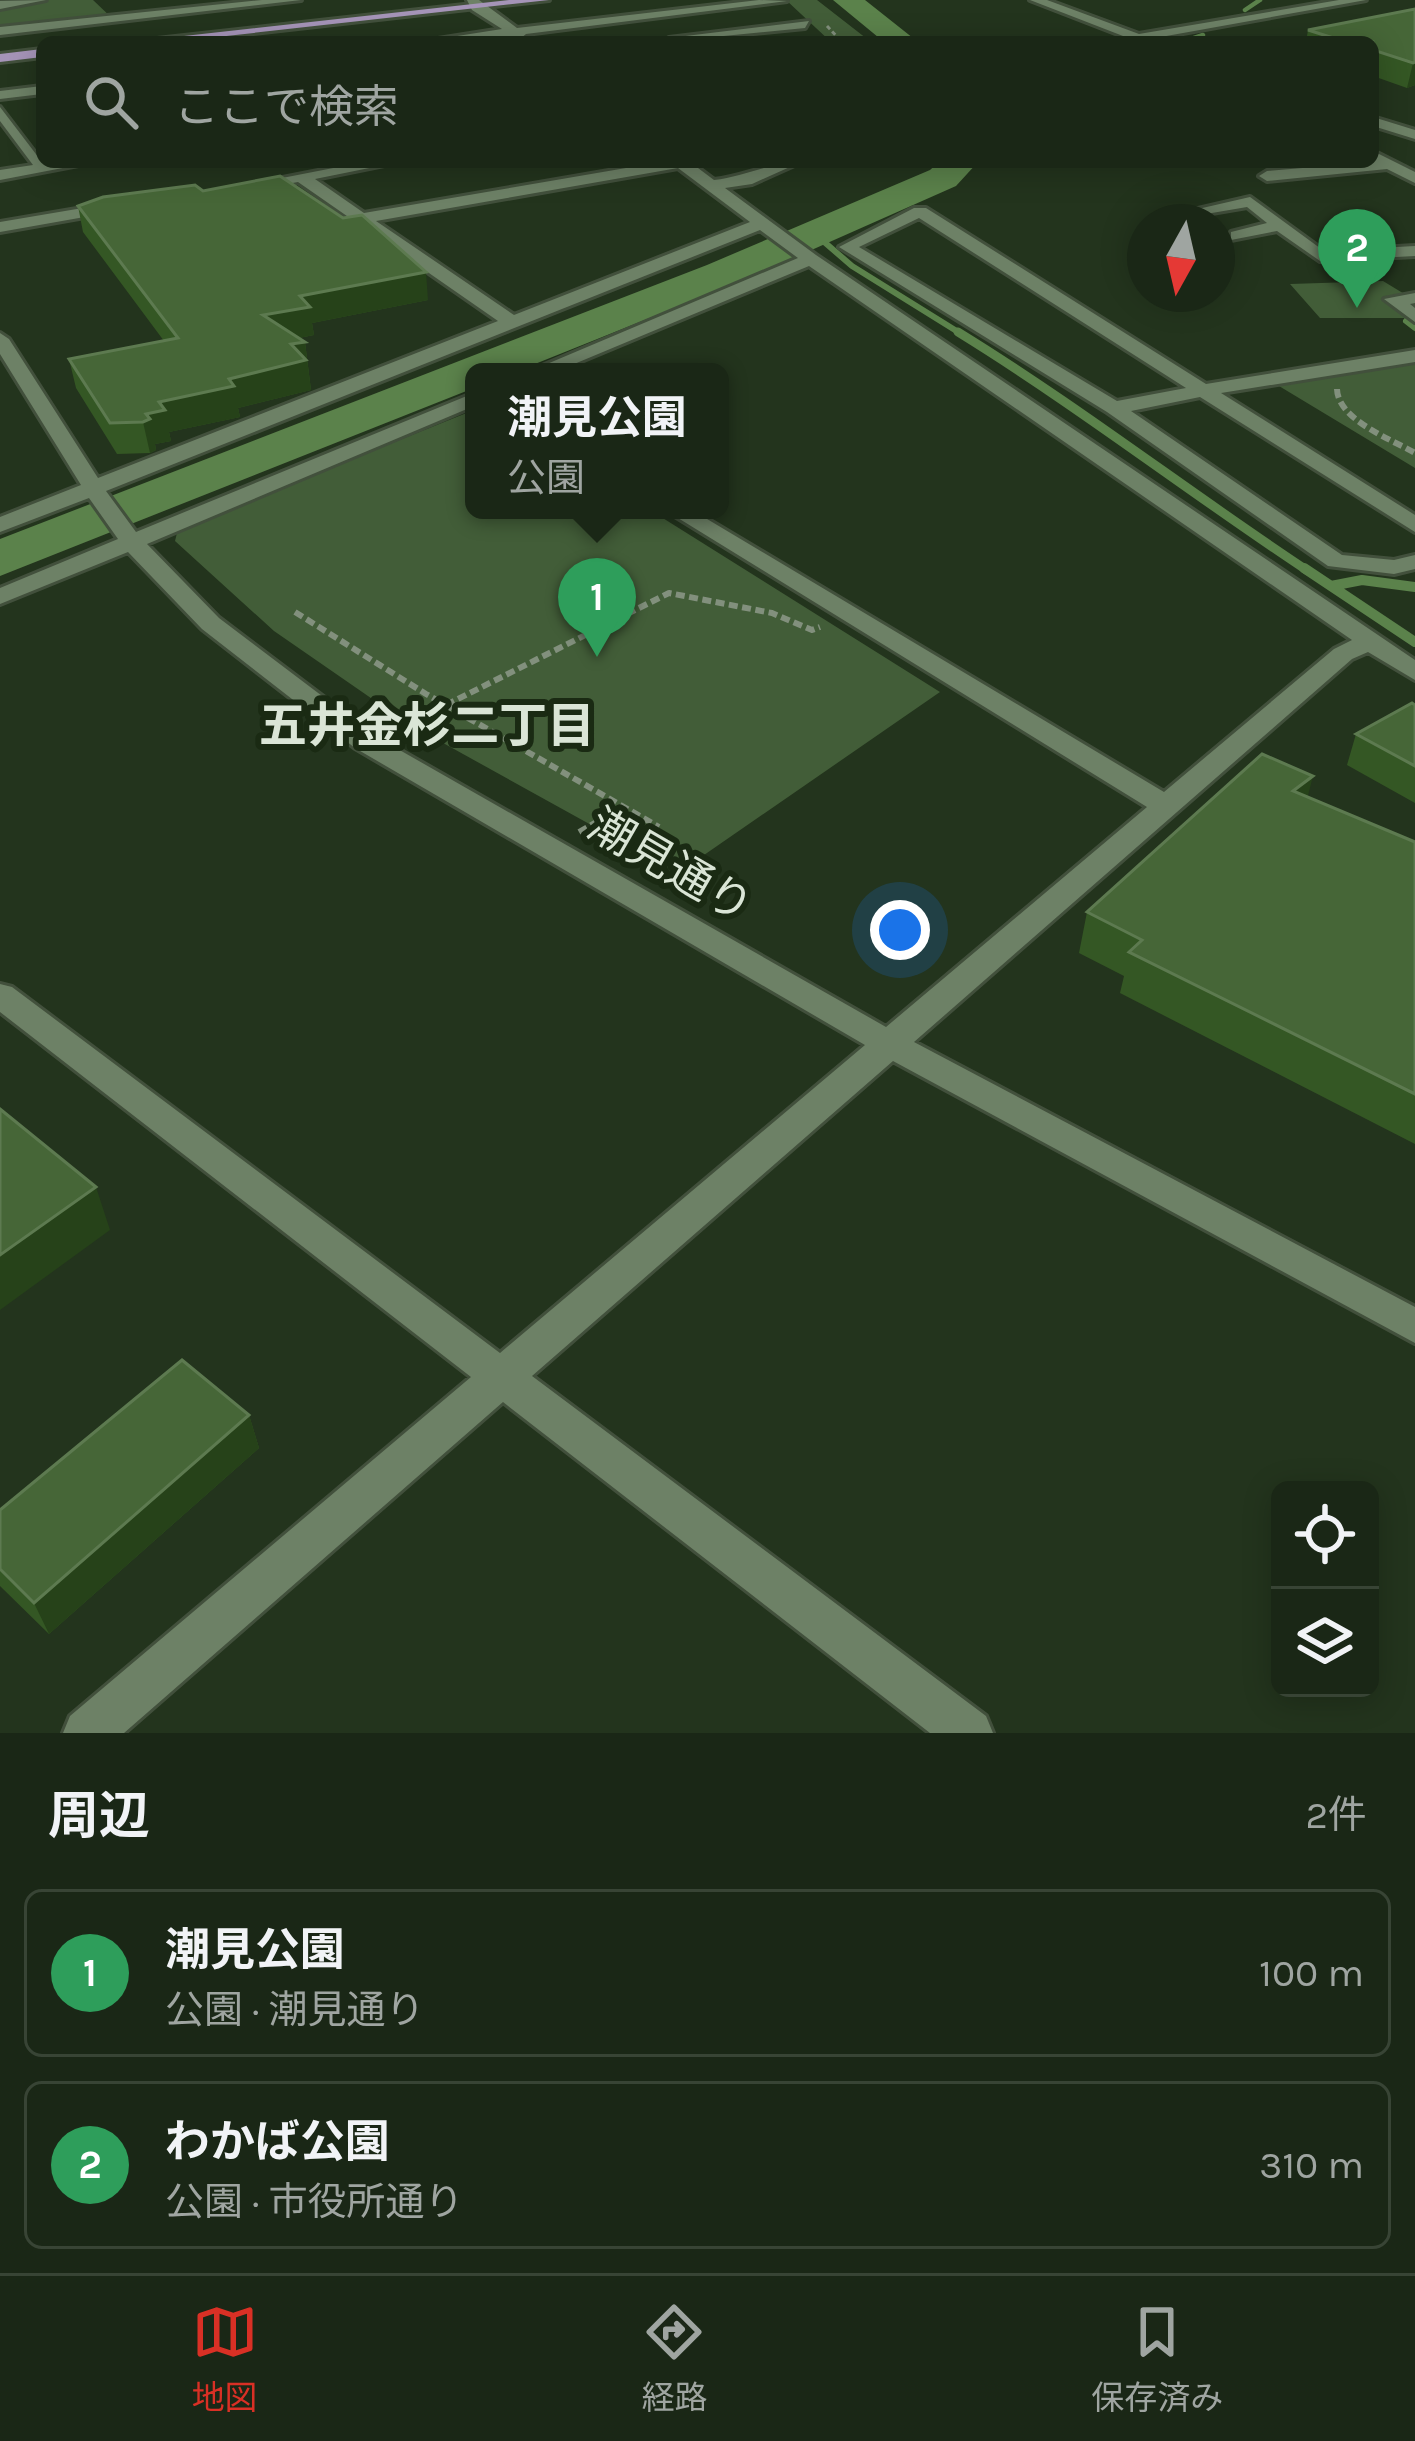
<!DOCTYPE html>
<html lang="ja">
<head>
<meta charset="utf-8">
<style>
	body { margin:0; font-family:Karla,"Noto Sans JP",sans-serif; background:#273323; color:#f1f3f6 }
	.controls { position:absolute; right:36px; bottom:36px; display:grid; overflow:hidden; border-radius:18px; box-shadow:0 6px 30px #0003 }
	.controls button { width:108px; height:108px; display:grid; place-items:center; padding:0; border:0; border-bottom:3px solid #384435; background:#1a2716; color:#f1f3f6; font:60px sans-serif }
	.compass { position:absolute; left:1127px; top:204px; width:108px; height:108px; border-radius:50%; background:#1a2716; box-shadow:0 6px 30px #0003; rotate:188deg }
	.you { position:absolute; left:900px; top:930px; width:42px; height:42px; margin:-30px; border:9px solid #fff; border-radius:50%; background:#1a73e8; box-shadow:0 0 0 18px #1a73e833 }
	.badge { display:grid; place-items:center; width:78px; height:78px; border-radius:50%; background:#d93025; color:#fff; font-size:39px; font-weight:700 }
	.pin { position:absolute; translate:-50% -99px; filter:drop-shadow(0 3px 6px #0008) }
	.pin::after { content:''; position:absolute; top:63px; width:42px; height:36px; background:inherit; clip-path:polygon(0 0,100% 0,50% 100%) }
	.popup { position:absolute; left:465px; top:363px; width:264px; height:156px; box-sizing:border-box; display:grid; place-content:center; border-radius:18px; background:#1a2716; filter:drop-shadow(0 3px 9px #0005); font-size:39px; white-space:nowrap; color:#9fa5a1 }
	.popup b { font-size:45px; color:#f1f3f6 }
	.popup::after { content:''; position:absolute; left:50%; top:100%; margin-left:-24px; border:24px solid transparent; border-top-color:#1a2716 }
	.list { margin:0; padding:0; list-style:none }
	h2 { display:flex; justify-content:space-between; align-items:center; height:156px; margin:0; padding:0 48px; font-size:51px }
	h2 small { font-size:39px; font-weight:400; color:#9fa5a1 }
	.list li { display:grid; grid-template-columns:78px 1fr auto; gap:36px; align-items:center; box-sizing:border-box; height:168px; margin:0 24px 24px; padding:0 24px; border:3px solid #384435; border-radius:18px }
	.list b { display:block; font-size:45px; white-space:nowrap }
	.list p { margin:0; font-size:39px; white-space:nowrap; color:#9fa5a1 }
	.list em { font-size:39px; font-style:normal; color:#9fa5a1 }
	.icon { flex:none; width:66px; height:66px; fill:none; stroke:currentColor; stroke-width:2; stroke-linecap:round; stroke-linejoin:round }
	.map { position:relative; flex:none; width:1415px; height:1733px; overflow:hidden }
	.search { position:absolute; background:#1a2716; box-shadow:0 6px 30px #0003; left:36px; right:36px; top:36px; height:132px; display:flex; align-items:center; gap:30px; box-sizing:border-box; padding:0 42px; border-radius:18px; color:#9fa5a1; font-size:45px }
	.sheet { height:540px; background:#1a2716 }
	nav { display:flex; justify-content:space-around; align-items:center; box-sizing:border-box; height:168px; border-top:3px solid #384435; background:#1a2716; font-size:33px; color:#9fa5a1 }
	nav a { display:grid; justify-items:center; gap:6px }
	nav .on { color:#d93025 }
	.map>svg:first-child { display:block }
	.green { fill:#425d38 }
	.lines { fill:none; stroke-linecap:round; stroke-linejoin:round }
	.stream-far3 { stroke:#5b824b; stroke-width:4.5 }
	.stream-far2 { stroke:#5b824b; stroke-width:6 }
	.stream-far1 { stroke:#5b824b; stroke-width:9 }
	.stream { stroke:#5b824b; stroke-width:10 }
	.river { fill:#5b824b; fill-rule:evenodd }
	.minor-casing { stroke:#42503c; stroke-width:6 }
	.major-casing { stroke:#42503c; stroke-width:6 }
	.path-far1 { stroke:#82907d; stroke-width:3; stroke-dasharray:4.5 3; stroke-linecap:butt }
	.path { stroke:#82907d; stroke-width:6; stroke-dasharray:9 4.5; stroke-linecap:butt }
	.minor { fill:#6d8166; fill-rule:evenodd }
	.major { fill:#a594b8; fill-rule:evenodd }
	.wall { fill:#345724 }
	.shaded-wall { fill:#264219 }
	.building { fill:#466637; stroke:#5d7a50; stroke-width:3 }
	.labels { text-anchor:middle; stroke-width:12; stroke-linejoin:round; paint-order:stroke }
	.street-label { font-size:45px; fill:#dae5d6; stroke:#1a2a13 }
	.neighbourhood-label { font-size:48px; font-weight:bold; fill:#dae5d6; stroke:#1a2a13 }
</style>
</head>
<body>
<div class="map">
<svg width="1415" height="1733" viewBox="0 0 1415 1733">
	<rect width="100%" height="100%" fill="#23341d"/>
	<path class="green" d="M40 0H93L114 20 0 31V5Z
		M786 0H817L871 42H831Z
		M1383 281 1411 298 1395 299 1415 318H1320L1290 284Z
		M1415 362V468L1274 383Z
		M474 410V510H650L940 692 678 873 407 723 274 631 175 541 178 529Z"/>
	<g class="lines">
		<path class="stream-far3" d="M1245 10 1260 0
			M1182 42 1203 35"/>
		<path class="stream-far2" d="M815 234 852 266 963 335
			M1406 321 1415 328"/>
		<path class="stream-far1" d="M958 332C1078 406 1190 493 1308 571"/>
		<path class="stream" d="M1304 568 1415 642
			M1331 586 1362 580 1415 587"/>
		<path class="river" d="M833 0H865L918 42H884Z
			M939 162H978L956 186 737 283 515 372H474V388L0 576V539L707 265 930 170Z"/>
		<g class="minor-casing">
			<path id="minor" d="M46 0 0 9V1Z
				M262 0H301L0 35V27Z
				M467 0H479L517 28 759 0 787 1 526 34 520 39 419 42 502 29 472 10Z
				M1030 0H1047L1139 34 1339 0H1366L1133 42H1105L1123 36Z
				M809 21 805 28 663 42 669 38Z
				M42 86V94L0 99V91Z
				M0 107 42 162H94L0 180V170L33 165 0 121Z
				M1373 117 1415 130V139L1373 126Z
				M1373 151 1415 172V183L1387 169 1267 181 1259 176 1267 171 1373 162Z
				M364 162H399L315 179 364 213 661 162H690L714 180C744 177 771 162 801 162L752 184 725 188 816 255 1415 660V680L1368 652 1352 659 914 1042 1415 1307V1343L893 1061 532 1376 986 1716 993 1733H930L503 1402 124 1733H63L70 1716 471 1377 0 1012V984L12 987 500 1353 865 1045 355 748 202 629 128 552 0 604V588L118 539 89 498 0 532V517L81 485 0 354V333L9 339 98 478 498 321 298 182 249 191 241 186ZM678 168 750 222 514 315 376 221ZM760 230 798 258 528 372H555L809 266 1352 640 1334 649 1164 792 692 510H665L1147 807 886 1027 375 736 219 618 147 544 474 406V393L136 532 106 491Z
				M1250 197 1324 251 1415 246V256L1320 261 1277 231 1231 240V232L1267 223 1247 207 1206 214 1198 209Z
				M118 202 124 204V210L0 232V222Z
				M914 208H926L1206 384 1415 350V362L1221 393 1415 515V532L1200 397 1131 411 1342 555 1394 560 1415 555V569L1394 574 1328 566 1107 412 839 247ZM919 218 1186 388 1117 401 859 247Z
				M1415 293V303L1410 304 1415 308V322L1384 299Z"/>
		</g>
		<g class="major-casing">
			<path id="major" d="M509 0H549L172 42H130Z
				M42 49V57L0 62V54Z"/>
		</g>
		<path class="path-far1" d="M827 26 842 42"/>
		<path class="path" d="M1337 389C1338 420 1391 439 1415 453
			M295 612 426 694 659 827
			M446 705 669 593 772 613 812 630 820 627
			M579 832 623 807"/>
		<use href="#minor" class="minor"/>
		<use href="#major" class="major"/>
	</g>
	<path class="wall" d="M1415 9V85L1407 88 1373 76V42H1306L1308 30Z
		M203 191 428 300 312 323 314 335 299 338 305 342 311 390 238 408 240 417 169 432 171 441 155 444 156 450 150 453 117 454 76 388 69 359 164 341 83 232 78 206Z
		M1415 705V803L1347 765 1356 734Z
		M1308 797 1415 842V1144L1120 993 1124 976 1079 953 1087 912Z
		M249 1415 259 1448 49 1634 0 1586V1510Z"/>
	<path class="shaded-wall" d="M1415 62V85L1407 88 1413 63Z
		M426 272 428 300 312 323 314 335 268 344 263 315 300 296Z
		M305 342 311 390 238 408 240 417 169 432 171 441 155 444 156 450 150 453 143 422 146 414 159 402 229 379 291 344Z
		M1313 776 1303 815 1293 791Z
		M96 1187 110 1230 0 1310V1255Z
		M249 1415 259 1448 49 1634 34 1603Z"/>
	<path class="building" d="M1415 9V62L1413 63 1373 50V42H1346L1308 30Z
		M280 176 343 218 362 215 426 272 300 296 310 307 263 315 305 342 291 344 306 360 229 379 234 386 159 402 165 410 146 414 150 419 143 422 110 423 69 359 178 338 78 206 103 197 195 185 203 191Z
		M1412 703 1415 705V766L1356 734Z
		M1262 754 1313 776 1293 791 1415 842V1094L1129 952 1142 940 1087 912Z
		M0 1109 96 1187 0 1255Z
		M182 1360 249 1415 34 1603 0 1569V1510Z"/>
	<g class="labels">
		<g class="street-label">
			<text transform="translate(671 865) rotate(30)" y="16">潮見通り</text>
		</g>
		<g class="neighbourhood-label">
			<text x="427" y="742">五井金杉二丁目</text>
		</g>
	</g>
</svg>
<div class="controls">
<button><svg class="icon" aria-label="locate" viewBox="0 0 24 24"><circle cx="12" cy="12" r="6"/><path d="M12 2v4M12 18v4M2 12h4M18 12h4"/></svg></button>
<button><svg class="icon" aria-label="layers" viewBox="0 0 24 24"><path d="M12 4l9 5-9 5-9-5zM3 14l9 5 9-5"/></svg></button>
</div>
<svg class="compass" viewBox="-18 -18 36 36"><path d="M0-13l5 13h-10z" fill="#e53935"/><path d="M0 13l5-13h-10z" fill="#9fa5a1"/></svg>
<div class="you"></div>
<div class="pin badge" style="left:597px;top:657px;background:#2e9e5b">1</div>
<div class="popup"><b>潮見公園</b>公園</div>
<div class="pin badge" style="left:1357px;top:308px;background:#2e9e5b">2</div>
<div class="search"><svg class="icon" aria-label="search" viewBox="0 0 24 24"><circle cx="10" cy="10" r="6"/><path d="M15 15l6 6"/></svg>ここで検索</div>
</div>
<section class="sheet">
<h2>周辺<small>2件</small></h2>
<ul class="list">
<li><span class="badge" style="background:#2e9e5b">1</span><div><b>潮見公園</b><p>公園 · 潮見通り</p></div><em>100 m</em></li>
<li><span class="badge" style="background:#2e9e5b">2</span><div><b>わかば公園</b><p>公園 · 市役所通り</p></div><em>310 m</em></li>
</ul>
</section>
<nav>
<a class="on"><svg class="icon" aria-label="map" viewBox="0 0 24 24"><path d="M3 6l6-2 6 2 6-2v14l-6 2-6-2-6 2zM9 4v14M15 6v14"/></svg>地図</a>
<a><svg class="icon" aria-label="directions" viewBox="0 0 24 24"><path d="M12 3l9 9-9 9-9-9zM9 14v-3h6M13 9l2 2-2 2"/></svg>経路</a>
<a><svg class="icon" aria-label="saved" viewBox="0 0 24 24"><path d="M7 4h10v16l-5-4-5 4z"/></svg>保存済み</a>
</nav>
</body>
</html>
